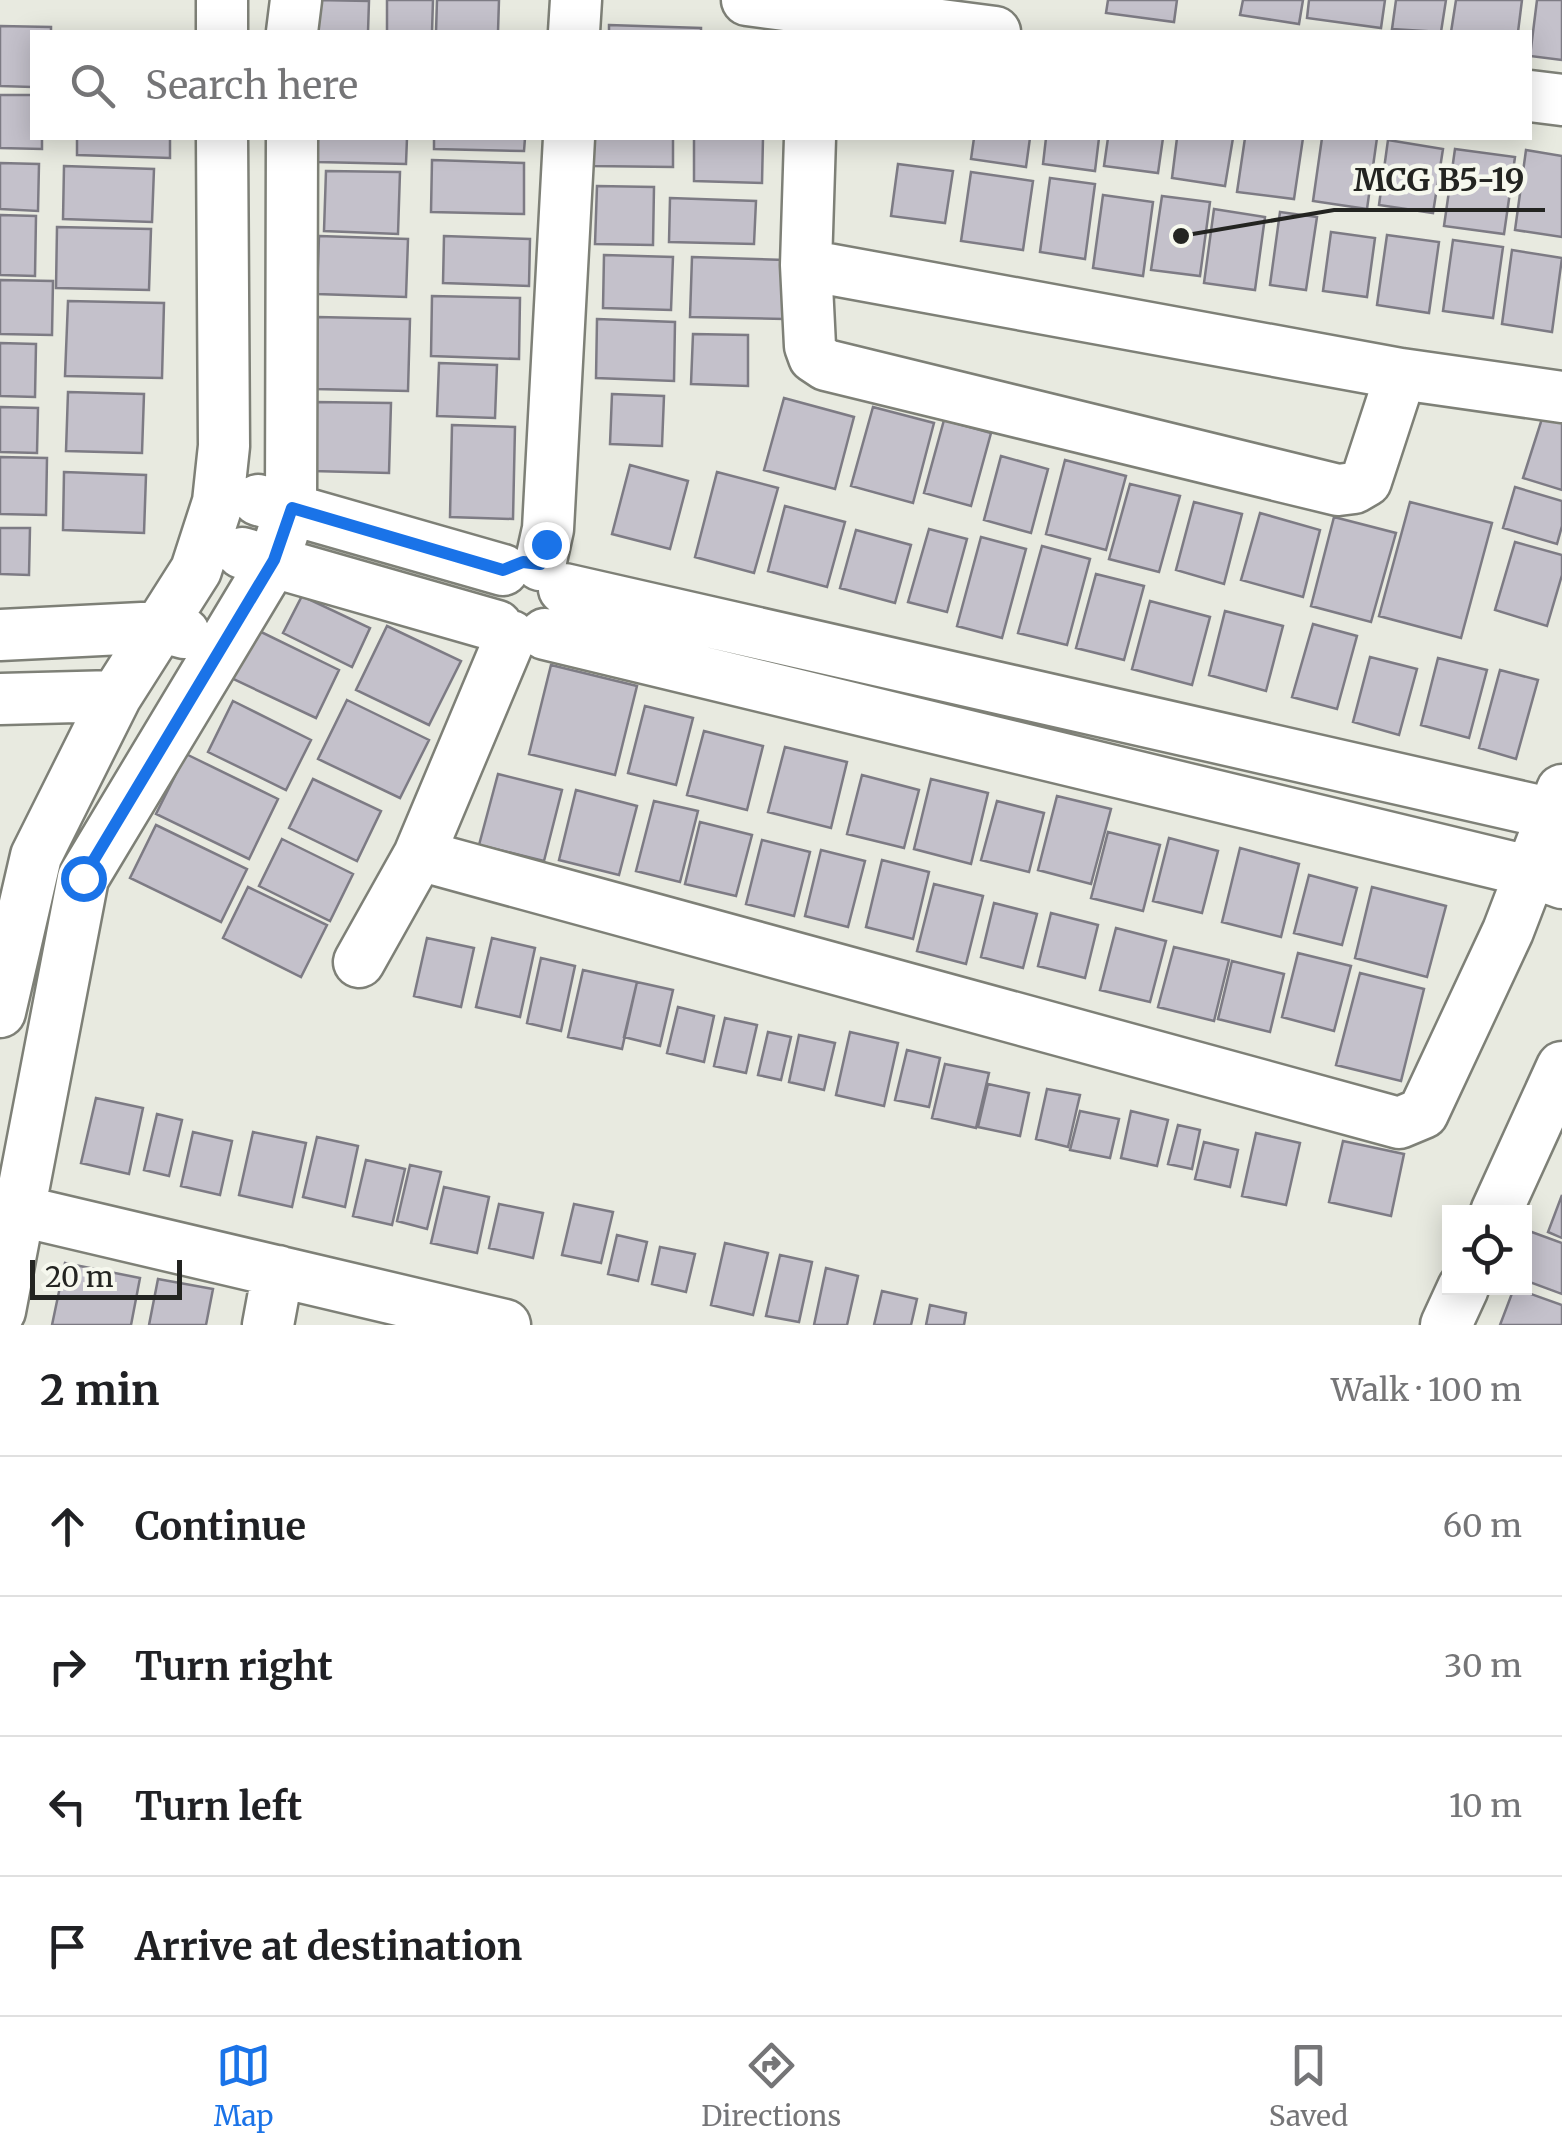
<!DOCTYPE html>
<html lang="en">
<head>
<meta charset="utf-8">
<style>
	body { margin:0; font-family:Merriweather,serif; background:#f6f6f6; color:#202124 }
	.controls { position:absolute; right:30px; bottom:30px; display:grid; overflow:hidden; border-radius:0px; box-shadow:0 5px 25px #0003 }
	.controls button { width:90px; height:90px; display:grid; place-items:center; padding:0; border:0; border-bottom:2px solid #e0e0e0; background:#fff; color:#202124; font:50px sans-serif }
	.scale { position:absolute; left:30px; bottom:25px; width:152px; box-sizing:border-box; padding-left:10px; border:5px solid #232421; border-top:0; font-size:28px; line-height:35px; white-space:nowrap; color:#232421; -webkit-text-stroke:8px #f6f8ee; paint-order:stroke }
	.stop { position:absolute; width:30px; height:30px; margin:-22px; border:8px solid #1a73e8; border-radius:50%; background:#fff }
	.stop.end { background:#1a73e8; border-color:#fff; box-shadow:0 2px 10px #0008 }
	.list { margin:0; padding:0; list-style:none }
	h2 { display:flex; justify-content:space-between; align-items:center; height:130px; margin:0; padding:0 40px; font-size:42px }
	h2 small { font-size:32px; font-weight:400; color:#757577 }
	.list li { display:grid; grid-template-columns:65px 1fr auto; gap:30px; align-items:center; box-sizing:border-box; height:140px; padding:0 40px; border-top:2px solid #e0e0e0 }
	.list b { display:block; font-size:38px; white-space:nowrap }
	.list em { font-size:32px; font-style:normal; color:#757577 }
	.icon { flex:none; width:55px; height:55px; fill:none; stroke:currentColor; stroke-width:2; stroke-linecap:round; stroke-linejoin:round }
	.map { position:relative; flex:none; width:1562px; height:1325px; overflow:hidden }
	.search { position:absolute; background:#fff; box-shadow:0 5px 25px #0003; left:30px; right:30px; top:30px; height:110px; display:flex; align-items:center; gap:25px; box-sizing:border-box; padding:0 35px; border-radius:0px; color:#757577; font-size:38px }
	.sheet { height:690px; background:#fff }
	nav { display:flex; justify-content:space-around; align-items:center; box-sizing:border-box; height:140px; border-top:2px solid #e0e0e0; background:#fff; font-size:28px; color:#757577 }
	nav a { display:grid; justify-items:center; gap:5px }
	nav .on { color:#1a73e8 }
	.map>svg:first-child { display:block }
	.building { fill:#c4c1cb; stroke:#7d7b84; stroke-width:2.5 }
	.lines { fill:none; stroke-linecap:round; stroke-linejoin:round }
	.street-casing { stroke:#7e8077; stroke-width:55 }
	.street { stroke:#fff; stroke-width:50 }
	.route { stroke:#1a73e8; stroke-width:12 }
	.leader { fill:none; stroke:#232421; stroke-width:4 }
	.callout-dot { fill:#232421; stroke:#f6f8ee; stroke-width:4 }
	.callout-label { font-size:32px; text-anchor:middle; font-weight:bold; fill:#232421; stroke:#f6f8ee; stroke-width:9; stroke-linejoin:round; paint-order:stroke }
</style>
</head>
<body>
<div class="map">
<svg width="1562" height="1325" viewBox="0 0 1562 1325">
	<rect width="100%" height="100%" fill="#e8eae0"/>
	<path class="building" d="M317 0 369 1 368 32H316Z
		M387 0H433L432 32H387Z
		M437 0H499L498 32H436Z
		M1108 0H1177L1174 22 1106 13Z
		M1243 0H1303L1299 24 1240 15Z
		M1309 0H1385L1381 28 1307 18Z
		M1396 0H1446L1441 32 1392 29Z
		M1456 0H1522L1518 32H1451Z
		M1537 0H1562V60L1530 56Z
		M609 25 701 28V32H609Z
		M0 26 51 27V32H32V87L0 86Z
		M0 95H32V138H42V149L0 148Z
		M77 138H170V158L77 155Z
		M318 138H407L406 164 317 162Z
		M434 138H525L524 151 434 149Z
		M593 138H673V167L592 166Z
		M694 138H763L762 183 694 181Z
		M974 138H1030L1026 167 971 159Z
		M1046 138H1099L1095 171 1043 164Z
		M1108 138H1163L1158 173 1104 166Z
		M1177 138H1233L1225 186 1172 178Z
		M1245 138H1303L1294 199 1237 192Z
		M1322 138H1377L1367 209 1313 201Z
		M1388 140 1443 149 1433 213 1379 205Z
		M1455 149 1515 157 1504 234 1444 226Z
		M1526 150 1562 156V237L1515 230Z
		M432 160 524 163V214L431 212Z
		M0 163 39 164 38 211 0 209Z
		M898 164 953 171 945 223 891 216Z
		M64 166 154 169 152 222 63 219Z
		M326 171 400 172 398 234 324 231Z
		M971 172 1033 181 1023 250 961 241Z
		M1050 178 1095 184 1085 259 1040 252Z
		M597 186 654 187 653 245 595 244Z
		M1103 195 1153 202 1143 276 1093 268Z
		M1162 196 1210 202 1200 276 1151 270Z
		M670 198 756 201 754 244 669 242Z
		M1214 209 1265 217 1255 290 1204 283Z
		M1280 212 1317 217 1306 290 1270 285Z
		M0 215 36 216 35 276 0 275Z
		M57 227 151 229 149 290 56 288Z
		M1331 232 1375 238 1367 297 1323 291Z
		M1387 235 1439 242 1429 313 1377 305Z
		M319 236 408 239 406 297 317 294Z
		M444 236 530 239 529 286 443 283Z
		M1453 240 1503 247 1493 318 1443 311Z
		M1512 250 1562 258 1552 332 1502 324Z
		M604 255 673 257 671 310 603 308Z
		M692 257 785 260 784 319 690 317Z
		M0 280 53 281 52 335 0 334Z
		M432 296 520 298 519 359 431 356Z
		M68 301 164 303 162 378 65 376Z
		M317 317 410 319 408 391 315 389Z
		M597 319 675 322 674 381 596 378Z
		M693 334 748 335V386L691 384Z
		M0 343 36 344 35 397 0 396Z
		M439 363 497 365 495 418 437 416Z
		M68 392 144 394 142 453 66 451Z
		M612 394 664 396 662 446 610 444Z
		M784 398 854 417 835 489 764 470Z
		M315 402 391 403 389 473 313 471Z
		M1547 403 1562 408V490L1523 478Z
		M0 407 38 408 37 453 0 452Z
		M873 407 934 423 913 503 851 486Z
		M944 420 991 433 971 506 924 493Z
		M452 425 515 427 513 519 450 517Z
		M1001 456 1048 469 1031 533 984 520Z
		M0 457 47 458 46 515 0 514Z
		M1065 460 1126 476 1106 550 1046 534Z
		M630 465 688 481 670 549 612 534Z
		M64 472 146 475 144 533 63 530Z
		M717 472 778 488 754 573 695 557Z
		M1130 484 1180 496 1159 572 1109 559Z
		M1515 487 1562 501V526L1557 544 1503 528Z
		M1194 502 1242 514 1224 584 1176 570Z
		M1410 502 1492 523 1461 638 1379 616Z
		M785 506 845 522 827 587 768 571Z
		M1260 513 1320 530 1303 597 1241 580Z
		M1334 517 1396 533 1371 622 1311 606Z
		M0 528H30L29 575 0 574Z
		M929 529 967 539 947 612 908 602Z
		M856 530 911 545 895 603 840 588Z
		M981 537 1026 549 1002 638 957 626Z
		M1515 542 1562 555V575L1547 626 1495 610Z
		M1042 546 1090 559 1067 645 1018 633Z
		M1096 574 1144 586 1124 660 1076 648Z
		M302 596 370 628 352 667 283 633Z
		M1150 601 1210 617 1192 685 1132 669Z
		M1225 611 1283 626 1266 691 1209 675Z
		M1313 624 1357 636 1337 709 1292 697Z
		M387 626 461 661 429 725 356 690Z
		M253 628 339 670 316 718 229 677Z
		M1370 657 1417 669 1399 735 1353 722Z
		M1438 658 1487 670 1469 738 1421 725Z
		M551 665 637 686 615 775 529 754Z
		M1500 670 1538 680 1516 759 1479 748Z
		M347 700 429 740 400 798 318 759Z
		M233 701 311 740 286 790 208 752Z
		M645 706 693 718 676 785 628 773Z
		M704 731 763 746 747 810 687 795Z
		M785 747 847 762 831 828 768 812Z
		M186 754 278 799 249 859 156 814Z
		M498 774 562 790 544 861 479 845Z
		M862 775 919 790 904 848 847 834Z
		M313 779 381 811 357 861 289 828Z
		M931 779 988 793 971 864 914 849Z
		M576 790 637 806 619 875 559 860Z
		M1057 796 1111 809 1091 884 1038 870Z
		M654 801 698 811 680 882 636 871Z
		M997 801 1044 813 1029 872 981 860Z
		M700 822 752 835 736 896 685 884Z
		M156 825 247 869 221 922 130 878Z
		M1108 832 1160 845 1143 911 1091 898Z
		M1169 838 1218 851 1202 913 1153 901Z
		M282 839 353 874 330 921 259 886Z
		M762 840 810 852 794 916 746 904Z
		M1240 848 1299 864 1281 937 1222 922Z
		M821 850 865 861 848 927 805 916Z
		M882 860 929 872 913 939 866 927Z
		M1309 875 1357 888 1342 945 1294 933Z
		M934 884 983 896 966 964 917 951Z
		M248 887 327 925 301 977 223 938Z
		M1372 887 1446 906 1427 977 1355 958Z
		M994 903 1037 914 1023 968 981 957Z
		M1051 913 1098 925 1085 978 1038 966Z
		M1116 928 1166 941 1150 1002 1100 990Z
		M427 938 474 948 461 1007 414 996Z
		M492 938 535 948 520 1017 476 1007Z
		M1174 947 1229 960 1214 1021 1158 1007Z
		M1298 953 1351 966 1334 1031 1282 1017Z
		M541 958 575 966 561 1031 527 1023Z
		M1232 961 1284 974 1270 1032 1218 1019Z
		M583 970 637 982 622 1049 568 1037Z
		M1360 973 1424 989 1401 1081 1336 1065Z
		M637 982 673 990 660 1046 624 1037Z
		M678 1007 714 1016 704 1062 667 1053Z
		M725 1018 757 1025 746 1073 714 1066Z
		M768 1032 791 1037 781 1080 758 1075Z
		M850 1032 898 1043 884 1106 836 1095Z
		M799 1035 835 1043 824 1090 789 1082Z
		M907 1050 940 1058 929 1107 895 1100Z
		M945 1064 989 1073 976 1128 932 1118Z
		M988 1084 1029 1093 1020 1136 978 1127Z
		M1047 1089 1080 1095 1068 1147 1036 1139Z
		M96 1098 143 1108 129 1174 81 1163Z
		M1080 1111 1119 1119 1110 1158 1070 1150Z
		M1131 1111 1168 1120 1157 1166 1121 1158Z
		M157 1114 182 1120 169 1176 144 1170Z
		M1178 1125 1200 1130 1192 1169 1168 1164Z
		M193 1132 232 1141 220 1195 181 1186Z
		M253 1132 306 1143 292 1207 239 1195Z
		M1256 1133 1300 1143 1286 1205 1242 1196Z
		M317 1137 358 1146 345 1207 303 1197Z
		M1343 1141 1404 1154 1391 1216 1329 1202Z
		M1204 1142 1238 1150 1230 1187 1195 1179Z
		M366 1160 405 1169 392 1225 353 1216Z
		M410 1165 441 1172 427 1229 397 1221Z
		M444 1187 489 1197 477 1253 431 1243Z
		M1562 1195V1238L1548 1232Z
		M499 1204 543 1213 533 1258 489 1248Z
		M574 1204 613 1212 601 1263 562 1255Z
		M1529 1231 1562 1243V1294L1524 1280V1243Z
		M617 1235 647 1242 638 1281 608 1274Z
		M725 1243 768 1253 753 1315 711 1305Z
		M660 1247 695 1254 686 1292 652 1284Z
		M780 1255 812 1262 799 1322 766 1316Z
		M65 1263 140 1278 131 1325H52Z
		M826 1268 858 1276 847 1325H814Z
		M158 1279 213 1289 206 1325H149Z
		M1514 1288 1562 1305V1325H1500Z
		M882 1291 917 1299 911 1325H874Z
		M930 1305 966 1313 964 1325H926Z"/>
	<g class="lines">
		<g class="street-casing">
			<path id="street" d="M747 0 995 32
				M222 32V0
				M292 32 296 0
				M574 32 576 0
				M1530 96 1562 100
				M810 138 806 265 810 346 814 357 826 365 1338 490 1354 488 1366 481 1401 374
				M806 265 1401 374 1562 397
				M258 500 503 570
				M242 553 497 626
				M540 565 548 529 569 138
				M564 589 1562 816
				M545 634 1532 872 1562 883
				M0 635 162 627 184 633
				M0 699 116 696
				M419 855 1399 1123 1423 1113 1508 931 1562 790
				M359 962 419 855 511 636
				M0 1012 36 856 116 696 196 570 218 502 224 446 222 138
				M0 1206 505 1325
				M1496 1212 1562 1067
				M0 1311 83 878 274 560 291 507 292 138
				M268 1325 278 1271
				M1446 1325 1463 1288"/>
		</g>
		<use href="#street" class="street"/>
	</g>
	<g class="lines">
		<path class="route" d="M83 878 274 560 292 508 503 570 523 562 540 564 546 544"/>
	</g>
	<path class="leader" d="M1181 236L1334 210H1545"/>
	<circle class="callout-dot" cx="1181" cy="236" r="10"/>
	<g class="callout-label">
		<text x="1439" y="191">MCG B5-19</text>
	</g>
</svg>
<div class="controls">
<button><svg class="icon" aria-label="locate" viewBox="0 0 24 24"><circle cx="12" cy="12" r="6"/><path d="M12 2v4M12 18v4M2 12h4M18 12h4"/></svg></button>
</div>
<div class="scale">20 m</div>
<div class="stop" style="left:83px;top:878px"></div>
<div class="stop end" style="left:546px;top:544px"></div>
<div class="search"><svg class="icon" aria-label="search" viewBox="0 0 24 24"><circle cx="10" cy="10" r="6"/><path d="M15 15l6 6"/></svg>Search here</div>
</div>
<section class="sheet">
<h2>2 min<small>Walk · 100 m</small></h2>
<ul class="list">
<li><svg class="icon" aria-label="ahead" viewBox="0 0 24 24"><path d="M12 20V5M6 11l6-6 6 6"/></svg><div><b>Continue</b></div><em>60 m</em></li>
<li><svg class="icon" aria-label="right" viewBox="0 0 24 24"><path d="M7 20v-9h11M14 6l5 5-5 5"/></svg><div><b>Turn right</b></div><em>30 m</em></li>
<li><svg class="icon" aria-label="left" viewBox="0 0 24 24"><path d="M17 20v-9H6M10 6l-5 5 5 5"/></svg><div><b>Turn left</b></div><em>10 m</em></li>
<li><svg class="icon" aria-label="arrive" viewBox="0 0 24 24"><path d="M6 21V4h12l-3 4 3 4H6"/></svg><div><b>Arrive at destination</b></div></li>
</ul>
</section>
<nav>
<a class="on"><svg class="icon" aria-label="map" viewBox="0 0 24 24"><path d="M3 6l6-2 6 2 6-2v14l-6 2-6-2-6 2zM9 4v14M15 6v14"/></svg>Map</a>
<a><svg class="icon" aria-label="directions" viewBox="0 0 24 24"><path d="M12 3l9 9-9 9-9-9zM9 14v-3h6M13 9l2 2-2 2"/></svg>Directions</a>
<a><svg class="icon" aria-label="saved" viewBox="0 0 24 24"><path d="M7 4h10v16l-5-4-5 4z"/></svg>Saved</a>
</nav>
</body>
</html>
